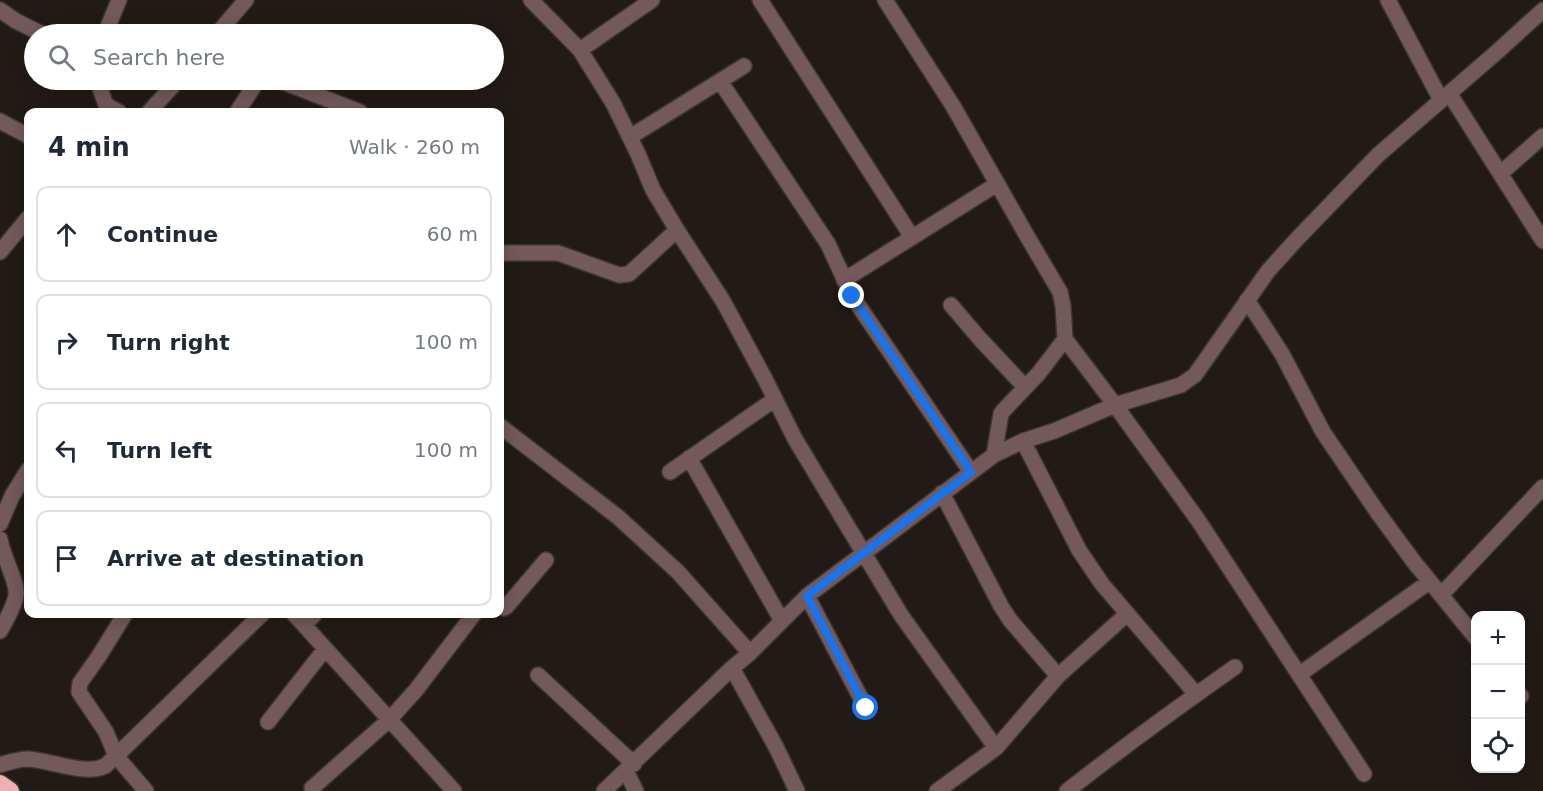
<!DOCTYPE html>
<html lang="en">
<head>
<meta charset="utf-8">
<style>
	body { margin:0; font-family:"DejaVu Sans",sans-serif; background:#f2f2f3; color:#1f2937 }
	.controls { position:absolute; right:18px; bottom:18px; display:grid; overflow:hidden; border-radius:12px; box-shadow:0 3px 15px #0003 }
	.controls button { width:54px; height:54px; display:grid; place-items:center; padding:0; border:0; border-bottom:2px solid #e0e1e3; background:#fff; color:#1f2937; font:30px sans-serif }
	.stop { position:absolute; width:18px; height:18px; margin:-14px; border:4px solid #1a73e8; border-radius:50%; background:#fff }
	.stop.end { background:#1a73e8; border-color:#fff; box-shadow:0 2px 6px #0008 }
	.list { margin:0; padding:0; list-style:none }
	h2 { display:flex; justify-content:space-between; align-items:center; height:78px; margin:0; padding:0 24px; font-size:26px }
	h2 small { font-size:20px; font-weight:400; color:#747a83 }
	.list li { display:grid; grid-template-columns:39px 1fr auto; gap:18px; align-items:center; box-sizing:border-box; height:96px; margin:0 12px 12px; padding:0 12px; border:2px solid #e0e1e3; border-radius:12px }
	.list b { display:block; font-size:22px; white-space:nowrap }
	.list em { font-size:20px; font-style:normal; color:#747a83 }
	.icon { flex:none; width:33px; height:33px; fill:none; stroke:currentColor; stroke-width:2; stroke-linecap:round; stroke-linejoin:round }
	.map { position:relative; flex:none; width:1543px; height:791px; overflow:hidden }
	.search { position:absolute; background:#fff; box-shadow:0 3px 15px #0003; left:24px; top:24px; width:480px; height:66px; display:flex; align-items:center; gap:15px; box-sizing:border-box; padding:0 21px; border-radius:33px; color:#747a83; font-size:22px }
	.panel { position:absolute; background:#fff; box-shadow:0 3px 15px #0003; left:24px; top:108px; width:480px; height:510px; border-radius:12px }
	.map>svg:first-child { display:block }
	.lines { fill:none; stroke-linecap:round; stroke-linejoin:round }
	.minor-casing { stroke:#3d3531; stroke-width:18 }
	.highway-casing { stroke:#3d3531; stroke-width:21 }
	.minor { stroke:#73595b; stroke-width:15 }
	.highway { stroke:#eeafb3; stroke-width:18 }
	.route { stroke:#1a73e8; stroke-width:8 }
</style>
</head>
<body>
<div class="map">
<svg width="1543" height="791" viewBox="0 0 1543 791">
	<rect width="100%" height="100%" fill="#221a16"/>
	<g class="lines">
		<g class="minor-casing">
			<path id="minor" d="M531 0 580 50 613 103 638 154 653 190 677 230 723 301 765 379 795 439 901 615 996 748
				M760 0 912 237
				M885 0 953 106 1027 236 1060 292 1063 306 1065 339 1115 405 1198 520 1364 774
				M1388 0 1441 100
				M0 10 16 21 42 34
				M105 34 119 0
				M217 34 246 0
				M580 50 652 0
				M97 80 106 105 119 112
				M278 80 360 112
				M720 81 828 244 852 296 971 472
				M1449 93 1543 241
				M149 112 178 80
				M237 112 256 83 261 80
				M0 121 28 136
				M630 137 744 66
				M1501 173 1543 136
				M0 252 28 218
				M500 253H558L619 275 629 274 677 230
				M844 280 997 184
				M1247 300 1282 354 1323 432 1378 513 1414 562 1476 638
				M951 305 980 339 1025 387
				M500 426 618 517 678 572 750 653
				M1023 441 1079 550 1102 584 1196 694
				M994 455 1001 414 1003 411 1039 373 1065 339
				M689 458 782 621
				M670 472 775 399
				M942 493 1001 606 1010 620 1058 676
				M0 524 12 496 28 470
				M0 539C2 555 18 582 16 595 14 608 6 620 0 631
				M1441 595 1543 487
				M807 596 866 708
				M500 606 504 608 507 606 546 560
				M125 614 99 656 80 683 79 692 106 732 116 756 146 791
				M294 614 454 791
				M304 625 315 614
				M732 668 776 747 797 791
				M1300 674 1429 582
				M538 675 634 764
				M1520 696H1521
				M268 722 325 649
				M0 765C9 762 18 759 28 759 50 760 85 776 105 766 109 763 112 759 116 756L262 614
				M626 771 636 791
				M312 788 389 720 416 690 474 614
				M604 791 732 668 750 653 807 596 994 455 1023 441 1054 431 1115 405 1181 385 1195 375 1268 271 1296 240 1378 155 1498 51 1543 10
				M937 791 996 748 1058 676 1127 614
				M1067 791C1122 748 1178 707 1235 667"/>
		</g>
		<g class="highway-casing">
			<path id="highway" d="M0 784 10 791"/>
		</g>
		<use href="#minor" class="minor"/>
		<use href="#highway" class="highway"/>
	</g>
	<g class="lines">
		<path class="route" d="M852 296 971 472 807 596 866 708"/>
	</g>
</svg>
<div class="controls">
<button>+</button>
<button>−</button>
<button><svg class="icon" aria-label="locate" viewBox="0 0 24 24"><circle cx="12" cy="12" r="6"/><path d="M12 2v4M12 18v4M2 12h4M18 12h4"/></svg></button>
</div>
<div class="stop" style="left:866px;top:708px"></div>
<div class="stop end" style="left:852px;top:296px"></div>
<div class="search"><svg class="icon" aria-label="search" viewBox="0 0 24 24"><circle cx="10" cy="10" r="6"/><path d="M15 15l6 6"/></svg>Search here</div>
<section class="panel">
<h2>4 min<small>Walk · 260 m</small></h2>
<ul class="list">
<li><svg class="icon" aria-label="ahead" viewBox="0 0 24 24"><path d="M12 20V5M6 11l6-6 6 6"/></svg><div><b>Continue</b></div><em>60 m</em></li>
<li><svg class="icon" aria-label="right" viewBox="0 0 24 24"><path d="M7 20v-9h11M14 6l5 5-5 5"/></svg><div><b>Turn right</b></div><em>100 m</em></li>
<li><svg class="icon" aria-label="left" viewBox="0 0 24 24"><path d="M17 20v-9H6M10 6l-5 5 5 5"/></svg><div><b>Turn left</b></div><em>100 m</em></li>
<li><svg class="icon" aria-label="arrive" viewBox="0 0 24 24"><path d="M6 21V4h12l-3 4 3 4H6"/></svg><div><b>Arrive at destination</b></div></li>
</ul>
</section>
</div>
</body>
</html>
